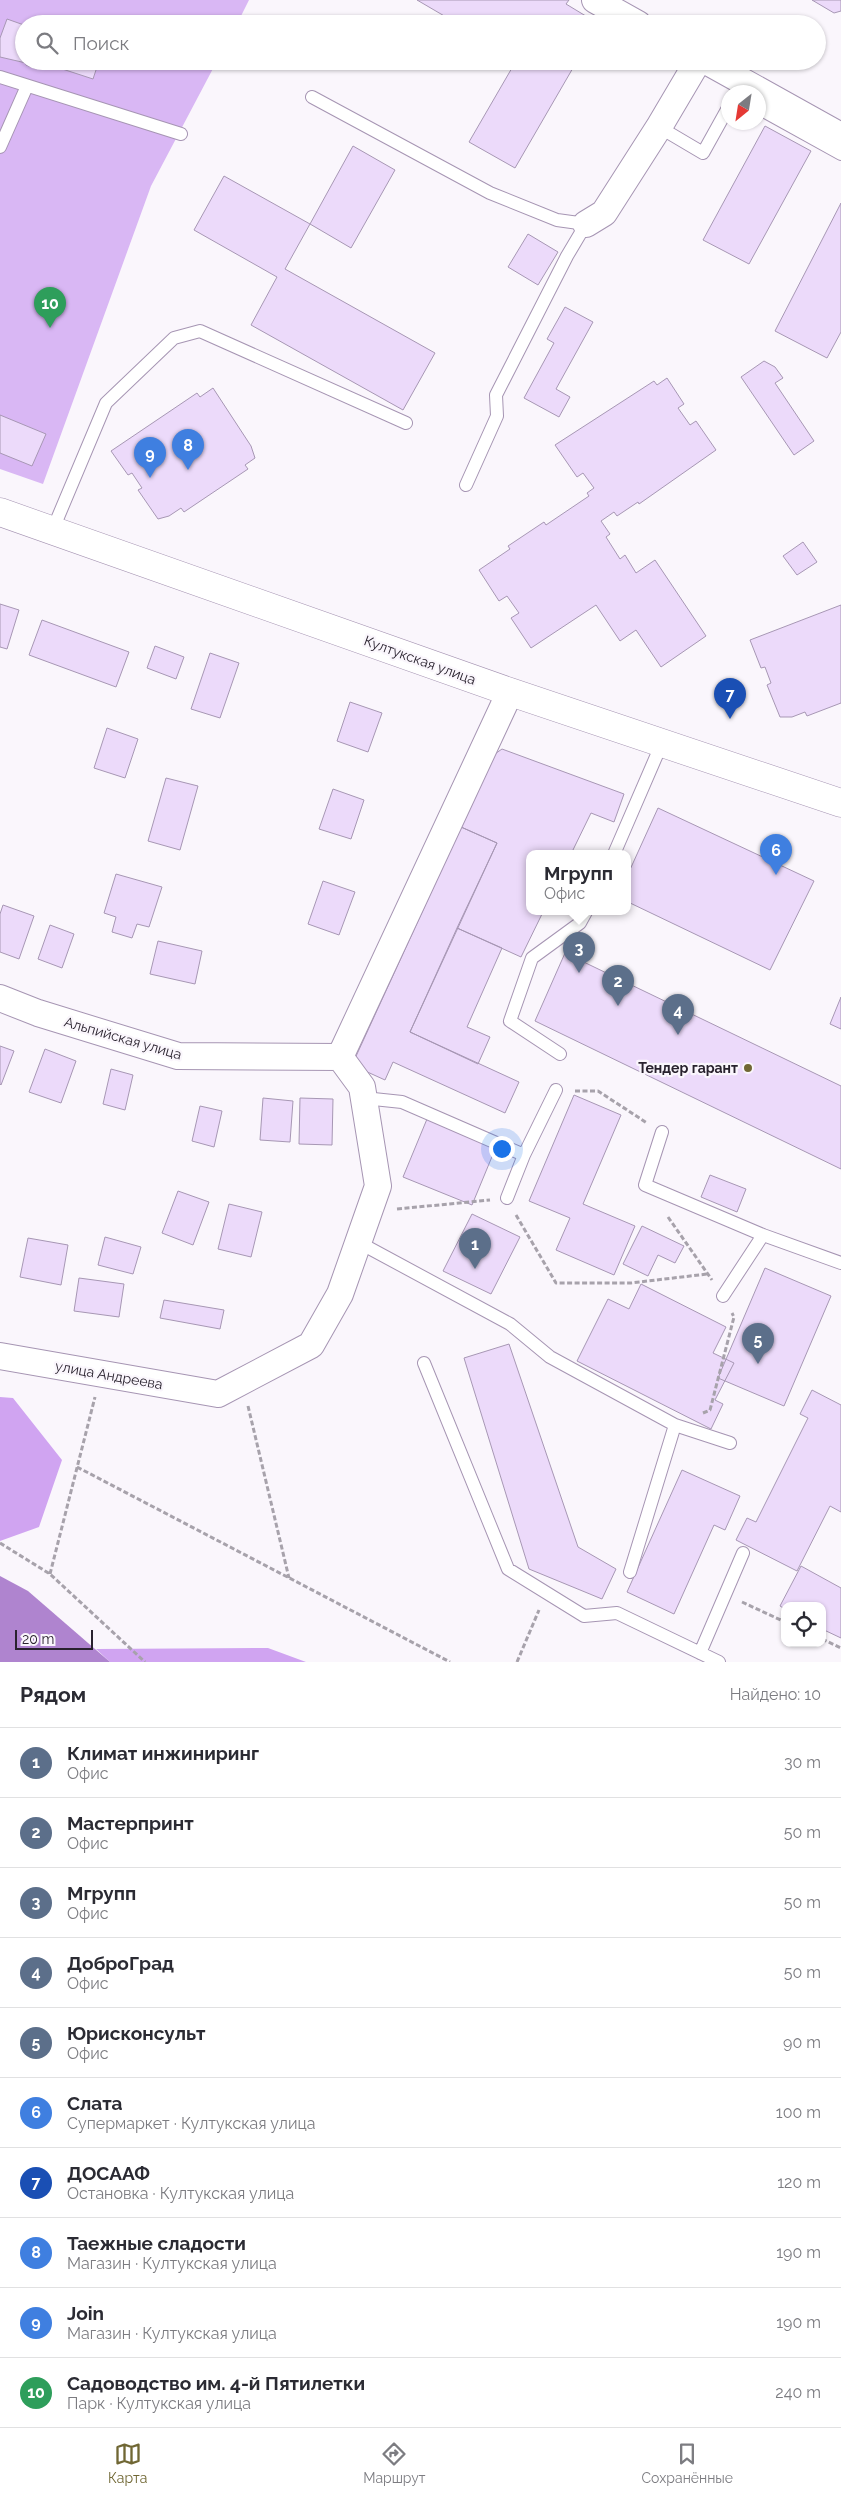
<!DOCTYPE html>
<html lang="ru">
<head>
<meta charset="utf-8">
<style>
	body { margin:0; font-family:Raleway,sans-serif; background:#f2f2f3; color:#2b2b33 }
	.controls { position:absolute; right:15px; bottom:15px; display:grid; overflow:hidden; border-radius:10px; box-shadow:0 1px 4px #0004 }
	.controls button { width:45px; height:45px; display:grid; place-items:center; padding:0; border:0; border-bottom:1px solid #e1e1e2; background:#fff; color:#2b2b33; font:25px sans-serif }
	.compass { position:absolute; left:721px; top:85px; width:45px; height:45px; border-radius:50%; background:#fff; box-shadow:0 1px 4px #0004; rotate:210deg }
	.scale { position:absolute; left:15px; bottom:12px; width:78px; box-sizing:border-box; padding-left:5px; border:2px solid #29222e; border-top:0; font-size:14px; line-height:18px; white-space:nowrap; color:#29222e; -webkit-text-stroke:4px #faf6fc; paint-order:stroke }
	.you { position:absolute; left:501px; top:1148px; width:18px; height:18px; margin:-12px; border:4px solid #fff; border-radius:50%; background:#1a73e8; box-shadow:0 0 0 8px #1a73e833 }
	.badge { display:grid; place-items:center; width:32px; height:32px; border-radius:50%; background:#706734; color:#fff; font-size:16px; font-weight:700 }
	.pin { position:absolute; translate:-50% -41px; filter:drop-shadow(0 1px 2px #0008) }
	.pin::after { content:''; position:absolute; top:26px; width:18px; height:15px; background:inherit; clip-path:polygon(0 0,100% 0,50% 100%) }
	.popup { position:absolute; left:526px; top:850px; width:105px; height:65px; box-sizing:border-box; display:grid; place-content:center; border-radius:10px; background:#fff; filter:drop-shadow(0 1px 4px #0005); font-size:16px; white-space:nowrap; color:#7c7c81 }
	.popup b { font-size:19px; color:#2b2b33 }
	.popup::after { content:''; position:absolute; left:50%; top:100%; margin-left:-10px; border:10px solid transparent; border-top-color:#fff }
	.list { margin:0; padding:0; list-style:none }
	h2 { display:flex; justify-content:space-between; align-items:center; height:65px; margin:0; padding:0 20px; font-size:21px }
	h2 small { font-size:16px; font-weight:400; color:#7c7c81 }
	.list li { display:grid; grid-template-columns:32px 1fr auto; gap:15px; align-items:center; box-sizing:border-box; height:70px; padding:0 20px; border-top:1px solid #e1e1e2 }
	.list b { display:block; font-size:19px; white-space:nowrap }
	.list p { margin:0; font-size:16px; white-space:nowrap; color:#7c7c81 }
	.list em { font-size:16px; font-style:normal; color:#7c7c81 }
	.icon { flex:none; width:28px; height:28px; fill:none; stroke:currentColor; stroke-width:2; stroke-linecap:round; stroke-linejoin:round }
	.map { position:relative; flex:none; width:841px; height:1662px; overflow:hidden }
	.search { position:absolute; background:#fff; box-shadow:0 1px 4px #0004; left:15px; right:15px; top:15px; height:55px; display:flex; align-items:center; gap:12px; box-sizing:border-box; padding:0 18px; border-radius:28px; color:#7c7c81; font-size:19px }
	.sheet { height:765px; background:#fff }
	nav { display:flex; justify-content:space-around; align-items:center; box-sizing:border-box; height:70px; border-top:1px solid #e1e1e2; background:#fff; font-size:14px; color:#7c7c81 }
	nav a { display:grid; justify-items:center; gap:2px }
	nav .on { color:#706734 }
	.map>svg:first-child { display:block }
	.green { fill:#d9b7f4 }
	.forest { fill:#d0a4f1 }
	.water { fill:#af84cf }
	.building { fill:#ecdafa; stroke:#a797b4 }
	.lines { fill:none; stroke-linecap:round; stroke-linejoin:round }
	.service-casing { stroke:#a695b3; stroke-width:14 }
	.minor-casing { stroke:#a695b3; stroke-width:28 }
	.tertiary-casing { stroke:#a695b3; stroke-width:29 }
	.path { stroke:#a7a2ab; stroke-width:3; stroke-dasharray:5 2.5; stroke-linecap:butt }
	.service { stroke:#fff; stroke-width:12 }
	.minor { stroke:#fff; stroke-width:26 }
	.tertiary { stroke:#fff; stroke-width:28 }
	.poi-dot { fill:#706734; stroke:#faf6fc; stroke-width:2 }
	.labels { text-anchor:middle; stroke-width:4.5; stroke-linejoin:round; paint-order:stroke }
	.street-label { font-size:14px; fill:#29222e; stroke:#faf6fc }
	.poi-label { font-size:14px; font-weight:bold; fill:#29222e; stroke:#faf6fc; text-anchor:end }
</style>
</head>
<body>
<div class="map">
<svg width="841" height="1662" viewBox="0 0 841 1662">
	<rect width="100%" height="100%" fill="#faf6fc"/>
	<path class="green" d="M0 0H249L237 24H24V61H217L151 186 43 484 0 469Z"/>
	<path class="forest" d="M0 1397 13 1398 62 1460 39 1527 0 1541Z
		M268 1648 306 1662H110L96 1649Z"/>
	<path class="water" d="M0 1576 28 1591 110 1662H0Z"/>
	<path class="building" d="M417 0H569L566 4 599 24H458Z
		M812 0H841V11L834 13Z
		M7 19 24 25V61H40L37 69 26 65V63L0 57V38Z
		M48 61H99L93 79 47 64Z
		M516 61H577L515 168 469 142Z
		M765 126 811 151 749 264 703 240Z
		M353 146 395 170 351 248 310 224Z
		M224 176 310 224 285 269 435 353 403 410 251 325 277 277 194 230Z
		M841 203V332L827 358 775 331Z
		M528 234 558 252 538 285 508 267Z
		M565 307 593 322 556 389 570 397 559 417 524 398 554 343 547 339Z
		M764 361 775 367 783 378 775 383 814 441 794 455 741 377Z
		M667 378 684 404 678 408 690 425 696 421 716 450 639 504 638 502 617 516 614 512 601 521 610 534 606 537 620 559 625 555 636 573 655 560 706 636 661 667 636 630 620 641 596 605 531 648 511 618 519 613 507 596 499 601 479 570 510 549 508 546 544 522 546 525 589 496 587 493 594 488 583 473 577 477 555 445 654 381 657 385Z
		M213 388 251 446 255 458 245 465 248 469 184 512 181 508 169 516 158 519 138 490 142 488 132 473 128 475 111 451 197 393 200 397Z
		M0 415 46 434 32 466 0 453Z
		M803 542 817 562 797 575 783 556Z
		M0 604 19 610 7 649 0 647Z
		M841 605V703L807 716 805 712 792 717H780L767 685 771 683 765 667 761 668 750 640Z
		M42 620 129 652 116 687 29 655Z
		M155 646 184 657 176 679 147 668Z
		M210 653 239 663 220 718 191 709Z
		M350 702 382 713 368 752 337 741Z
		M107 728 138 739 125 778 94 768Z
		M502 749 624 794 614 822 591 813 571 854H530V912H543L521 957 457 928 497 843 461 827 489 758Z
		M166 778 198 786 180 850 148 841Z
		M333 789 364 800 351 839 319 829Z
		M658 808 814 881 770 970 628 902V874Z
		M461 827 497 843 410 1032 519 1082 505 1113 393 1062 385 1080 352 1065Z
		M116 874 162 887 149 927 137 924 132 938 112 932 116 917 104 913Z
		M323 881 355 892 339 935 308 924Z
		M3 905 34 916 19 959 0 952V914Z
		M50 925 74 934 62 968 38 959Z
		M457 928 502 948 467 1027 490 1037 478 1064 410 1032Z
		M158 941 202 951 195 984 150 974Z
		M565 953 841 1086V1169L535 1021Z
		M841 997V1029L830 1024Z
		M0 1046 14 1051 1 1085 0 1084Z
		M45 1049 76 1061 61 1103 29 1092Z
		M111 1069 133 1075 125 1110 103 1104Z
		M574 1095 621 1115 583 1204 635 1226 614 1275 556 1250 570 1218 529 1201Z
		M263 1098 293 1101 290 1142 260 1140Z
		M300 1098 333 1099 332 1145 299 1144Z
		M200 1106 222 1111 214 1147 192 1141Z
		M427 1119 496 1147 472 1205 403 1177Z
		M710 1175 746 1189 737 1212 701 1197Z
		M178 1191 209 1202 193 1245 162 1233Z
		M229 1204 262 1212 251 1257 218 1249Z
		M472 1214 520 1237 491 1294 443 1271Z
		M642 1226 684 1246 675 1263 658 1255 648 1276 623 1264Z
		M105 1237 141 1247 133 1274 98 1265Z
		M28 1238 68 1245 61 1285 20 1277Z
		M765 1268 831 1296 784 1406 718 1378Z
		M79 1278 124 1284 119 1317 74 1311Z
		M641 1284 726 1327 713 1353 734 1363 715 1400 723 1404 711 1429 577 1361 608 1299 629 1309Z
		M164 1300 224 1310 220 1329 160 1318Z
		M509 1344 578 1547 616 1569 602 1599 529 1569 464 1358Z
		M812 1390 841 1405V1512L830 1506 797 1571 736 1540 747 1518 756 1522 808 1418 800 1414Z
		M682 1470 740 1496 725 1530 714 1525 674 1614 627 1592Z
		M801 1566 841 1588V1638L822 1629V1606H785V1609L780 1606Z"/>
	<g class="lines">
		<g class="service-casing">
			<path id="service" d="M0 77 181 134
				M312 97 490 193 557 220 586 224 567 256 496 395 497 416 466 485
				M758 108 841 154
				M659 127 703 153 728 108
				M0 147 27 86
				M53 529 106 403 174 338 200 331 406 423
				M614 854 662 743
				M560 1054 510 1021 532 958 580 923 586 912
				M364 1098 402 1102 524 1155 507 1198
				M662 1132 645 1185 763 1235
				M524 1155 556 1090
				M358 1242 510 1324 550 1357 675 1425 730 1443
				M723 1296 763 1235 841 1263
				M424 1363 508 1569 584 1616 617 1613 719 1662
				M630 1572 675 1425
				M700 1653 743 1553"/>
		</g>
		<g class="minor-casing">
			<path id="minor" d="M595 0 638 24
				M706 61 841 136
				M586 224 604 213 659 127 698 61
				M0 998 38 1013 178 1056 340 1057
				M0 1356 218 1394 311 1345 340 1294 378 1186 362 1087 340 1057 510 692"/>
		</g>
		<g class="tertiary-casing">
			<path id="tertiary" d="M0 512 510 692 841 803"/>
		</g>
		<path class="path" d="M575 1091H598L647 1123
			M397 1209 490 1200
			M516 1215 556 1283H631L707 1274
			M668 1217 712 1280
			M248 1406 289 1578
			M703 1413 710 1410 734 1317 732 1313
			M77 1467 450 1662
			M0 1543 50 1574 145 1662
			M50 1574 95 1397
			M742 1602 785 1622
			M822 1639 841 1648
			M517 1662 539 1610"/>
		<use href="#service" class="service"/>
		<use href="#minor" class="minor"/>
		<use href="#tertiary" class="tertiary"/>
	</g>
	<circle class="poi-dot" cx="748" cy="1068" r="5"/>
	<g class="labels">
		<g class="street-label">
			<text transform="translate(420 660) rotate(20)" y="5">Култукская улица</text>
			<text transform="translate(123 1038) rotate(16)" y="5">Альпийская улица</text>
			<text transform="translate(109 1375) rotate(10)" y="5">улица Андреева</text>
		</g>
		<g class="poi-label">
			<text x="738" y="1073">Тендер гарант</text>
		</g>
	</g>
</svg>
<div class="controls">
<button><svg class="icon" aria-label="locate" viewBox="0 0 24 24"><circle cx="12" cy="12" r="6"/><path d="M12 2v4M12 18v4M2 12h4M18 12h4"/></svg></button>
</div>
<svg class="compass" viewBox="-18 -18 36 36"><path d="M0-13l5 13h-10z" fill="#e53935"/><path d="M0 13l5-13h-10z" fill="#7c7c81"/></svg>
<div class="scale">20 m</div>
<div class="you"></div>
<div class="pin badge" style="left:475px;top:1269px;background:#5c6f8a">1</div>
<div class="pin badge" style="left:618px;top:1006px;background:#5c6f8a">2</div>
<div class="pin badge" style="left:579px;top:973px;background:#5c6f8a">3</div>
<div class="popup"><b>Мгрупп</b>Офис</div>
<div class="pin badge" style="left:678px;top:1035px;background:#5c6f8a">4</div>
<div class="pin badge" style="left:758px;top:1364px;background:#5c6f8a">5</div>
<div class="pin badge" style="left:776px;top:875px;background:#3f7fe0">6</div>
<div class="pin badge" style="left:730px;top:719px;background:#1a4fb4">7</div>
<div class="pin badge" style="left:188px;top:470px;background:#3f7fe0">8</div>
<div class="pin badge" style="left:150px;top:478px;background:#3f7fe0">9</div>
<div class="pin badge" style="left:50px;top:328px;background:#2e9e5b">10</div>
<div class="search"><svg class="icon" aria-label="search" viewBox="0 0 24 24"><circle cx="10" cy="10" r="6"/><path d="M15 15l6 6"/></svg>Поиск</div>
</div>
<section class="sheet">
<h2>Рядом<small>Найдено: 10</small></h2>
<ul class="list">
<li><span class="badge" style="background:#5c6f8a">1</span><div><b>Климат инжиниринг</b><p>Офис</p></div><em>30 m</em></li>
<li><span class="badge" style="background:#5c6f8a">2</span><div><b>Мастерпринт</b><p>Офис</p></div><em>50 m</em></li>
<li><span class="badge" style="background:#5c6f8a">3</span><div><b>Мгрупп</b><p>Офис</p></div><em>50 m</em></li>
<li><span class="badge" style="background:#5c6f8a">4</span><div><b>ДоброГрад</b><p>Офис</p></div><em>50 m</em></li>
<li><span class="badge" style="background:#5c6f8a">5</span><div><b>Юрисконсульт</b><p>Офис</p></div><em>90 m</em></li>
<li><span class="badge" style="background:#3f7fe0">6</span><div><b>Слата</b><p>Супермаркет · Култукская улица</p></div><em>100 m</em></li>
<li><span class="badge" style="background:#1a4fb4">7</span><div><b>ДОСААФ</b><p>Остановка · Култукская улица</p></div><em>120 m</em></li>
<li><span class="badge" style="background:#3f7fe0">8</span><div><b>Таежные сладости</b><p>Магазин · Култукская улица</p></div><em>190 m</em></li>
<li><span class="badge" style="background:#3f7fe0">9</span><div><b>Join</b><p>Магазин · Култукская улица</p></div><em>190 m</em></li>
<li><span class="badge" style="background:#2e9e5b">10</span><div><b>Садоводство им. 4-й Пятилетки</b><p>Парк · Култукская улица</p></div><em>240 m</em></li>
</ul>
</section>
<nav>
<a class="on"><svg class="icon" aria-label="map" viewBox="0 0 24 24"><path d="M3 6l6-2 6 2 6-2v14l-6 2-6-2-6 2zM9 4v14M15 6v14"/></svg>Карта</a>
<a><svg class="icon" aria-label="directions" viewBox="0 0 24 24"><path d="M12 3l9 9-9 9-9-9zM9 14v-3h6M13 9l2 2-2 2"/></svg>Маршрут</a>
<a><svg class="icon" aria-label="saved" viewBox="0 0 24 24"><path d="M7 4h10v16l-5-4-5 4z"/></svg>Сохранённые</a>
</nav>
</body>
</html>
